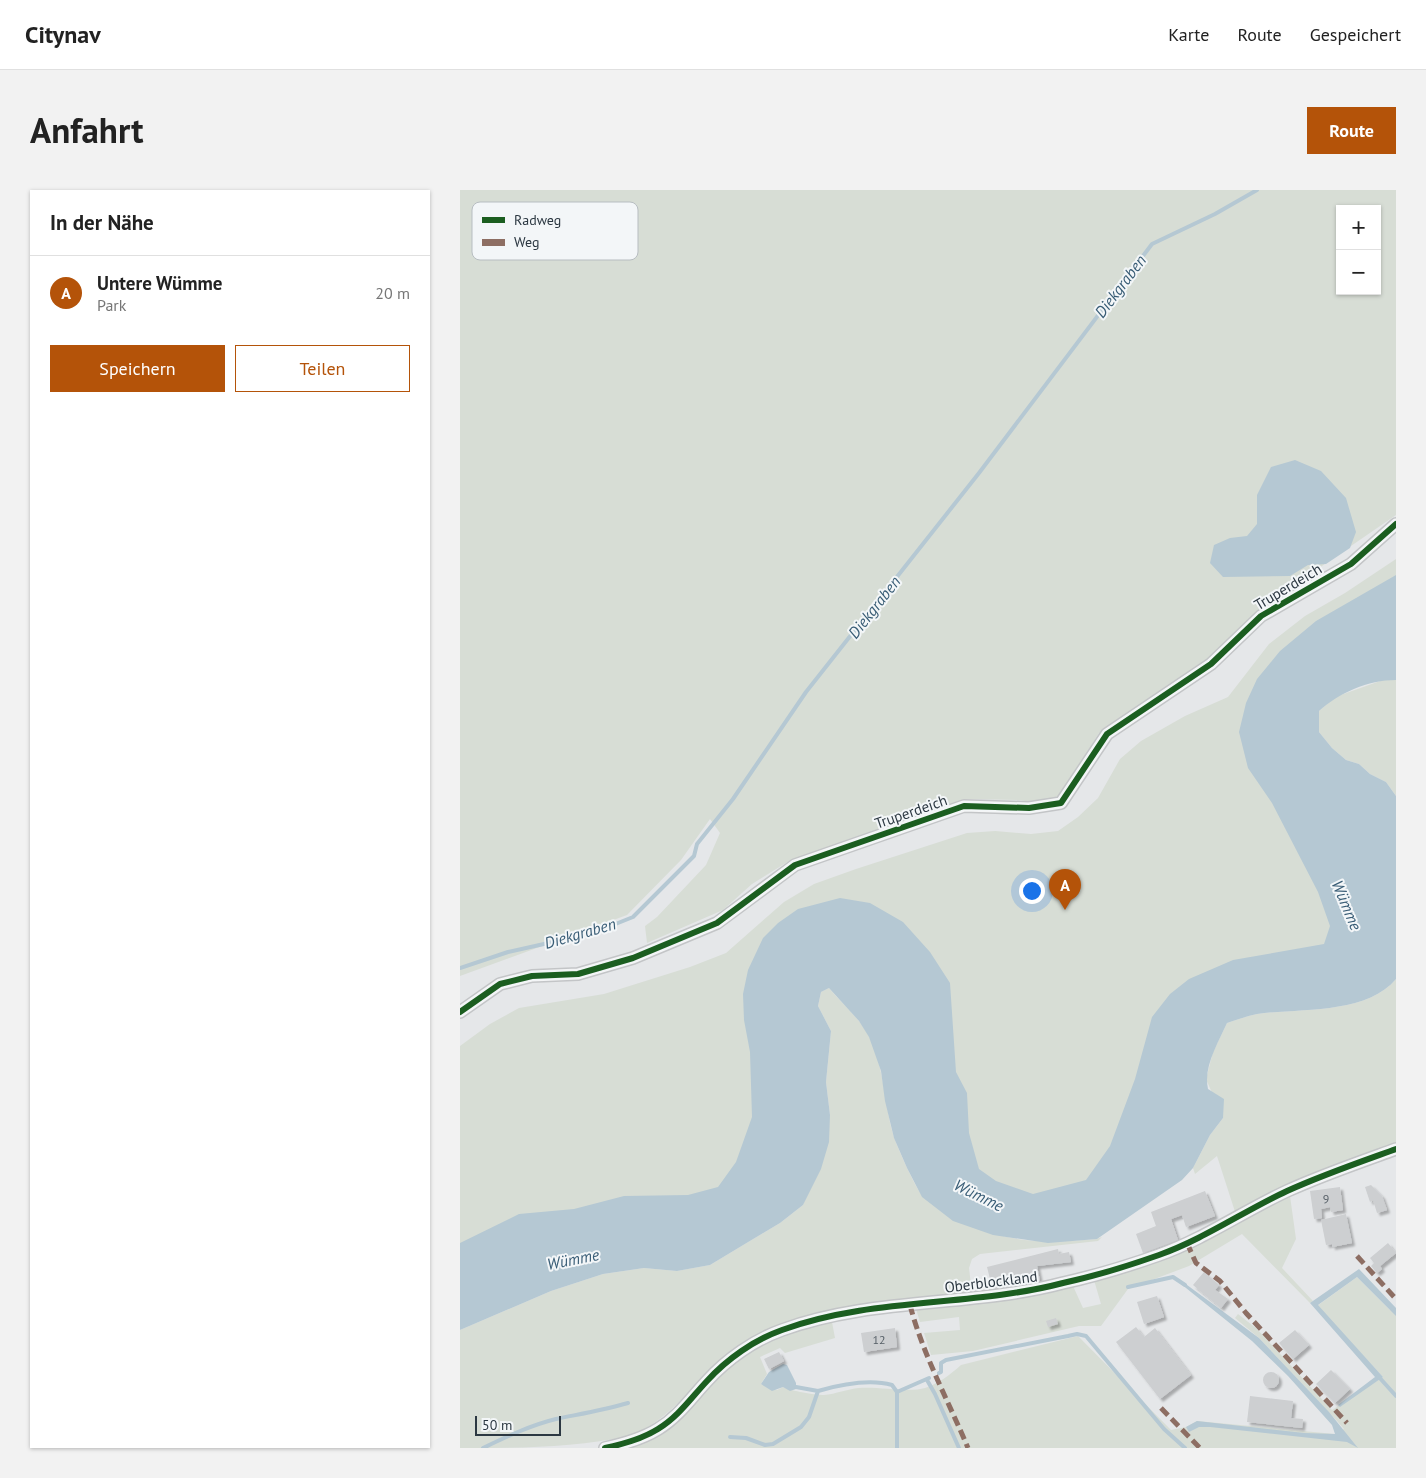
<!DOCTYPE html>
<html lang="de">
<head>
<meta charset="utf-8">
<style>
	body { margin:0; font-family:"PT Sans",sans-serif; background:#f2f2f2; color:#222 }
	.controls { position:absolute; right:15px; top:15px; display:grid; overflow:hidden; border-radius:0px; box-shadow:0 1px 4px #0004 }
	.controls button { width:45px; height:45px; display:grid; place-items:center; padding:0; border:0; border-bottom:1px solid #e0e0e0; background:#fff; color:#222; font:25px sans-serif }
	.scale { position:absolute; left:15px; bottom:12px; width:86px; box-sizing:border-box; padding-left:5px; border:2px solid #2c3842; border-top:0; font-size:14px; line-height:18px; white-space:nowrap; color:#2c3842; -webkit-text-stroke:4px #f3f6f8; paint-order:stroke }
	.you { position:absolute; left:571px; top:700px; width:18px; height:18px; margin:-12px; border:4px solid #fff; border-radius:50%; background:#1a73e8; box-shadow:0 0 0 8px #1a73e833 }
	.badge { display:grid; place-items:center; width:32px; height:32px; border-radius:50%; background:#b45309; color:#fff; font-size:16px; font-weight:700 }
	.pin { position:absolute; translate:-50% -41px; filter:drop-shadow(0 1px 2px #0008) }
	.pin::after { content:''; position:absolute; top:26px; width:18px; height:15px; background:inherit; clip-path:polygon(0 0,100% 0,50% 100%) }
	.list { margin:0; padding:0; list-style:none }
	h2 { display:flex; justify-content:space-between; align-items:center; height:65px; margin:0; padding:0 20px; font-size:21px }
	h2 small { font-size:16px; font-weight:400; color:#767676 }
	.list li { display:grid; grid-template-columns:32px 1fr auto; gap:15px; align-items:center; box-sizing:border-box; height:75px; padding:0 20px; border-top:1px solid #e0e0e0 }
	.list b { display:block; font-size:19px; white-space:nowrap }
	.list p { margin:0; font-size:16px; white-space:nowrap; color:#767676 }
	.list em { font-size:16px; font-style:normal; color:#767676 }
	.actions { display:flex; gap:10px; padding:15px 20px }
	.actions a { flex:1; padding:11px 0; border:1px solid #b45309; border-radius:0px; text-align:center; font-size:18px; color:#b45309 }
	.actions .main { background:#b45309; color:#fff }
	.map { position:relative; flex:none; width:936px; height:1258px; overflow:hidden; border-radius:0px }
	header { display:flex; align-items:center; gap:30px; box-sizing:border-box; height:70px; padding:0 25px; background:#fff; border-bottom:1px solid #e0e0e0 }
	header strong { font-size:24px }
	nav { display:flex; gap:28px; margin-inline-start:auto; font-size:18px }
	.intro { display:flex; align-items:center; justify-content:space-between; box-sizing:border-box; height:120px; padding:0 30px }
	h1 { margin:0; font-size:35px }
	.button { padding:12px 22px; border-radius:0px; background:#b45309; color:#fff; font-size:18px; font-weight:700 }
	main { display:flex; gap:30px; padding:0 30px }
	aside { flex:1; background:#fff; border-radius:0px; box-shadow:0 1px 4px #0004 }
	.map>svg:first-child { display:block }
	.green { fill:#d7ddd5; fill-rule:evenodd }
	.water { fill:#b5c8d3 }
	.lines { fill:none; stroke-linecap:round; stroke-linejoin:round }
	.stream { stroke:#b5c8d3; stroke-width:4 }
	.building { fill:#cdcfd1; filter:url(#shadow) }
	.minor-casing { stroke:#c3c5c7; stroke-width:14 }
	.minor { stroke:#f4f5f6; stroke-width:11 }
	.quiet { stroke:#8d6e63; stroke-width:5; stroke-dasharray:10 5; stroke-linecap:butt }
	.cycleway-casing { stroke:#f3f6f8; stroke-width:9 }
	.cycleway { stroke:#1b5e20; stroke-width:6 }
	.labels { text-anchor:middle; stroke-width:4; stroke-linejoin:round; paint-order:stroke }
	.number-label { font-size:12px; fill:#555e66 }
	.street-label { font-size:15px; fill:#2c3842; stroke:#f3f6f8 }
	.water-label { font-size:16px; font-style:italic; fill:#385c75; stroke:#f3f6f8 }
	.key { fill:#f3f6f8; stroke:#b7bdc1; stroke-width:1 }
	.key-label { font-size:14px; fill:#2c3842 }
</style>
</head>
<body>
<header>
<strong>Citynav</strong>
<nav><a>Karte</a><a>Route</a><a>Gespeichert</a></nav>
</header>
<div class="intro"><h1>Anfahrt</h1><a class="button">Route</a></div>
<main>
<aside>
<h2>In der Nähe<small></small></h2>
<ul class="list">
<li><span class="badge">A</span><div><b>Untere Wümme</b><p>Park</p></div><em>20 m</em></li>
</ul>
<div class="actions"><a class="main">Speichern</a><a>Teilen</a></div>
</aside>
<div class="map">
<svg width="936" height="1258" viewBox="0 0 936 1258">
	<defs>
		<filter id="shadow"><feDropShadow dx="3" dy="3" stdDeviation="1" flood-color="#0004"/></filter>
	</defs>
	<rect width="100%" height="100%" fill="#e5e7e9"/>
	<path class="green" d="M0 0H936V325L804 416 747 473 639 543 600 605 581 614 560 610 507 609 329 671 292 694 263 720 187 753 185 736 197 727 246 675 260 643 250 629 221 670 167 725 0 786ZM880 19H917V101H880Z
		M936 369V429L815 521 897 743 766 794 650 996 540 1017 449 885 349 749 289 1009 0 1087V856L30 834 59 818 144 804 230 777 266 763 324 712 354 694 396 679 507 643 535 641 571 644 598 641 618 627 638 608 660 569 681 551 725 526 768 507 809 454 845 426 885 403Z
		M923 490H936V606L926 592 910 584 899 574 886 570 872 558 859 542V521L875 507Z
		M936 789V955L847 988 849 999 830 1006 836 1049 822 1078 853 1111 850 1113 782 1044 729 1076 668 1099 641 1136H619L513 1161 471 1165 464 1143 500 1140 499 1127 460 1132 456 1119 550 1110 613 1096 623 1118 641 1114 634 1090 778 1031 757 966 735 984 733 978 750 945 763 928 746 889 753 862 767 833C776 830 787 826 797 824 838 818 906 825 936 789Z
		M369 798C382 814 401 829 410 848 424 878 424 912 433 944 436 955 457 1002 464 1008 472 1014 482 1018 490 1023 542 1054 578 1054 636 1049L642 1047 638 1051 520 1064 512 1069 509 1078 512 1104C437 1109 331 1115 269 1162 234 1190 213 1230 169 1246 115 1258 56 1258 0 1258V1140L91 1101 143 1084 184 1078 217 1081 250 1075 320 1033 343 1015 370 925 366 892 371 841 358 816 361 802Z
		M897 1087 930 1120 936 1121V1258H160L173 1255C218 1217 262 1170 316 1146 334 1138 353 1135 372 1132L375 1148 325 1163 320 1158 300 1167 307 1184 301 1194 317 1200 323 1197C332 1201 354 1205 364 1205 376 1204 387 1199 399 1198 417 1196 449 1203 465 1198 478 1194 491 1184 501 1175L618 1146 711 1240 726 1237 737 1231 875 1244 884 1239 877 1231 799 1148 775 1128 778 1124 797 1139 872 1220 923 1187 857 1116Z"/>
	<path class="water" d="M835 270 861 281 886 308 896 342 890 358 866 374 848 375 830 386 763 387 750 373 754 355 770 348 787 346 797 334V305L811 277Z
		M936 385V490C908 490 879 503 859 521V542L872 558 886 570 899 574 910 584 926 592 936 606V789C906 825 838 818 797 824 787 826 776 830 767 833 758 853 743 877 748 899L764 909 763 928 750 945 733 978 722 990 637 1049 588 1053 533 1045 493 1031 462 1007 447 978 434 948 425 911 421 881 409 847 399 831 369 798 361 802 358 816 371 841 366 892 370 925 369 952 361 979 343 1015 320 1033 250 1075 217 1081 184 1078 143 1084 91 1101 0 1140V1053L59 1024 114 1019 164 1006 228 1005 258 997 276 972 292 927 290 862 284 830 283 804 288 780 303 748 318 733 338 719 380 708 410 713 443 732 470 762 490 793 496 882 507 903 509 943 519 979 536 991 573 1004 626 990 650 956 675 889 692 827 710 804 729 789 773 770 864 754 870 736 858 702 812 613 788 578 779 542 786 513 797 489 820 461 856 431Z
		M899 1079 936 1118V1126L897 1087 858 1115 923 1187 880 1217 878 1215 915 1187 850 1113Z
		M723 1092 799 1148 869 1222 898 1258 887 1252 750 1237H739L729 1242 726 1237 737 1231 844 1243 875 1244 872 1235 828 1186 792 1151 721 1094Z
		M323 1174 327 1175 336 1193V1199L330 1201 323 1197 312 1201 301 1194 309 1182Z"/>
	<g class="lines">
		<path class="stream" d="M0 778 48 762 133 743 173 727 234 666 237 654 273 609 346 502 519 283 692 54 755 24 797 0
			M668 1097 713 1087 725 1095
			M479 1183 481 1182V1173L486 1170 608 1146 617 1144 626 1146 704 1239 725 1258
			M918 1186 936 1206
			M467 1190 475 1204 499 1258
			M336 1197 358 1201
			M270 1247 286 1248 305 1255 313 1254 341 1237 349 1227 358 1201C379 1195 410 1189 432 1195L437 1202
			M23 1258C46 1247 71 1235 96 1229 120 1224 144 1220 168 1213
			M437 1258V1202L469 1188"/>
	</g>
	<path class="building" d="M911 995 922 1006 927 1020 917 1023 913 1010 910 1012 905 997Z
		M880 997 883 1020 871 1022 870 1017 861 1019 862 1028 854 1029 850 1001Z
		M745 1001 755 1026 726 1037 722 1025 711 1029 718 1050 683 1063 676 1044 696 1036 691 1022Z
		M886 1024 892 1053 872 1057V1054L866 1055 861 1030Z
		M928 1053 936 1063 920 1076 922 1079 917 1083 911 1076 914 1073 910 1068Z
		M598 1059 599 1064 609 1062 611 1072 577 1076 580 1091 533 1101 527 1077Z
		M744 1082 759 1095 755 1100 768 1109 761 1118 733 1095Z
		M697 1106 704 1127 684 1134 677 1112Z
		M596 1128 598 1134 588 1137 586 1131Z
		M676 1137 684 1147 695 1138 731 1185 700 1209 656 1152Z
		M435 1138 437 1157 404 1162 401 1143Z
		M835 1140 849 1155 833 1169 819 1153Z
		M319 1162 324 1171 309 1179 304 1169Z
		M871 1180 890 1199 875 1213 856 1194Z
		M803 1190a8 8 0 1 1 16 0a8 8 0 1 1-16 0Z
		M790 1206 833 1211 831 1228 843 1229 842 1238 787 1232Z"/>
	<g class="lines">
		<g class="minor-casing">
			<path id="minor" d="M0 822 40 794 72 786 118 784 173 768 257 733 335 675 504 616 569 618 601 613 647 544 751 474 801 426 891 374 936 334
				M145 1258C164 1254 182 1249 198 1239 218 1227 231 1208 247 1191 267 1169 294 1150 322 1140 412 1107 512 1117 603 1093 635 1086 668 1076 699 1065 744 1049 784 1021 827 1001 862 985 900 972 936 959"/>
		</g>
		<use href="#minor" class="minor"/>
		<path class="quiet" d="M727 1053 736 1073 760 1091 786 1123 887 1233
			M897 1066 936 1109
			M450 1115C463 1165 488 1210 508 1258
			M701 1218 740 1258"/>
		<g class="cycleway-casing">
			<path id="cycleway" d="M0 822 40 794 72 786 118 784 173 768 257 733 335 675 504 616 569 618 601 613 647 544 751 474 801 426 891 374 936 334
				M145 1258C164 1254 182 1249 198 1239 218 1227 231 1208 247 1191 267 1169 294 1150 322 1140 412 1107 512 1117 603 1093 635 1086 668 1076 699 1065 744 1049 784 1021 827 1001 862 985 900 972 936 959"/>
		</g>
		<use href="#cycleway" class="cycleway"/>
	</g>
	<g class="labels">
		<g class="number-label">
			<text x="866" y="1013">9</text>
			<text x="419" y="1154">12</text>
		</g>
		<g class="street-label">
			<text transform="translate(828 397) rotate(-31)" y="5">Truperdeich</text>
			<text transform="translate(451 622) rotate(-19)" y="5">Truperdeich</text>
			<text transform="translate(531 1092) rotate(-7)" y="5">Oberblockland</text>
		</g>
		<g class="water-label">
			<text transform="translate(660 96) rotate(-53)" y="6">Diekgraben</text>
			<text transform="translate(414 417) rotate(-52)" y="6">Diekgraben</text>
			<text transform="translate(887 715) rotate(67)" y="6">Wümme</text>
			<text transform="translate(120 743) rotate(-16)" y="6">Diekgraben</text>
			<text transform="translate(519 1005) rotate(26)" y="6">Wümme</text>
			<text transform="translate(113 1069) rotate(-11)" y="6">Wümme</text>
		</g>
	</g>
	<rect x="12" y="12" width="166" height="58" rx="8" class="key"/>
	<rect x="22" y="27" width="23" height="6" fill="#1b5e20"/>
	<rect x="22" y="49" width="23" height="7" fill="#8d6e63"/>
	<g class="key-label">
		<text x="54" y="35">Radweg</text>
		<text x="54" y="57">Weg</text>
	</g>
</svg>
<div class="controls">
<button>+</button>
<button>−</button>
</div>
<div class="scale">50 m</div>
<div class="you"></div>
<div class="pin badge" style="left:605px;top:720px">A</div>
</div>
</main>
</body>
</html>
